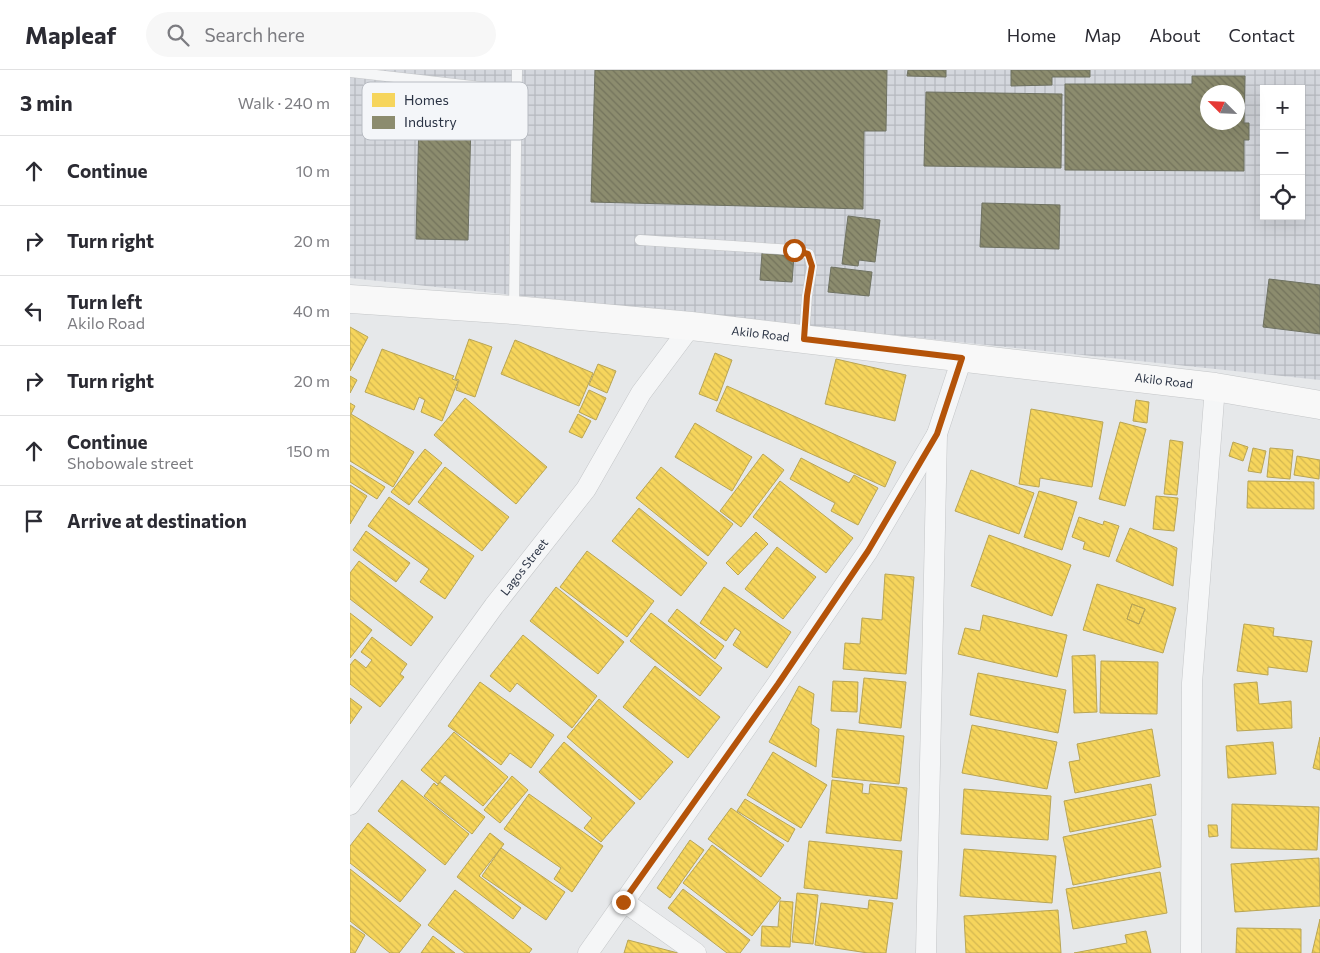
<!DOCTYPE html>
<html lang="en">
<head>
<meta charset="utf-8">
<style>
	body { margin:0; font-family:Commissioner,sans-serif; background:#f7f7f7; color:#2b2b33 }
	.controls { position:absolute; right:15px; top:15px; display:grid; overflow:hidden; border-radius:0px; box-shadow:0 5px 20px #0002 }
	.controls button { width:45px; height:45px; display:grid; place-items:center; padding:0; border:0; border-bottom:1px solid #e1e1e2; background:#fff; color:#2b2b33; font:25px sans-serif }
	.compass { position:absolute; left:850px; top:15px; width:45px; height:45px; border-radius:50%; background:#fff; box-shadow:0 5px 20px #0002; rotate:294deg }
	.stop { position:absolute; width:15px; height:15px; margin:-11px; border:4px solid #b45309; border-radius:50%; background:#fff }
	.stop.end { background:#b45309; border-color:#fff; box-shadow:0 1px 5px #0008 }
	.list { margin:0; padding:0; list-style:none }
	h2 { display:flex; justify-content:space-between; align-items:center; height:65px; margin:0; padding:0 20px; font-size:21px }
	h2 small { font-size:16px; font-weight:400; color:#7c7c81 }
	.list li { display:grid; grid-template-columns:32px 1fr auto; gap:15px; align-items:center; box-sizing:border-box; height:70px; padding:0 20px; border-top:1px solid #e1e1e2 }
	.list b { display:block; font-size:19px; white-space:nowrap }
	.list p { margin:0; font-size:16px; white-space:nowrap; color:#7c7c81 }
	.list em { font-size:16px; font-style:normal; color:#7c7c81 }
	.icon { flex:none; width:28px; height:28px; fill:none; stroke:currentColor; stroke-width:2; stroke-linecap:round; stroke-linejoin:round }
	.map { position:relative; flex:none; width:970px; height:883px; overflow:hidden }
	header { display:flex; align-items:center; gap:30px; box-sizing:border-box; height:70px; padding:0 25px; background:#fff; border-bottom:1px solid #e1e1e2 }
	header strong { font-size:24px }
	nav { display:flex; gap:28px; margin-inline-start:auto; font-size:18px }
	.search { width:350px; height:45px; background:#f7f7f7; display:flex; align-items:center; gap:12px; box-sizing:border-box; padding:0 18px; border-radius:28px; color:#7c7c81; font-size:19px }
	main { display:flex }
	aside { flex:1; background:#fff }
	.map>svg:first-child { display:block }
	.industrial { fill:url(#industrial-grid); fill-rule:evenodd }
	.homes { fill:url(#homes-back-hatch); stroke:#b9a555; fill-rule:evenodd }
	.industry { fill:url(#industry-back-hatch); stroke:#6f7262; fill-rule:evenodd }
	.lines { fill:none; stroke-linecap:round; stroke-linejoin:round }
	.lane-casing { stroke:#c4c6c8; stroke-width:11 }
	.street-casing { stroke:#c4c6c8; stroke-width:21 }
	.secondary-casing { stroke:#c4c6c8; stroke-width:29 }
	.lane { stroke:#f5f6f7; stroke-width:10 }
	.street { stroke:#f5f6f7; stroke-width:20 }
	.secondary { stroke:#f8f8f8; stroke-width:28 }
	.route { stroke:#b45309; stroke-width:6 }
	.labels { text-anchor:middle; stroke-width:5; stroke-linejoin:round; paint-order:stroke }
	.street-label { font-size:12px; fill:#2b3445; stroke:#f4f6f9 }
	.key { fill:#f4f6f9; stroke:#b8bcc3; stroke-width:1 }
	.key-label { font-size:14px; fill:#2b3445 }
</style>
</head>
<body>
<header>
<strong>Mapleaf</strong>
<div class="search"><svg class="icon" aria-label="search" viewBox="0 0 24 24"><circle cx="10" cy="10" r="6"/><path d="M15 15l6 6"/></svg>Search here</div>
<nav><a>Home</a><a>Map</a><a>About</a><a>Contact</a></nav>
</header>
<main>
<aside>
<h2>3 min<small>Walk · 240 m</small></h2>
<ul class="list">
<li><svg class="icon" aria-label="ahead" viewBox="0 0 24 24"><path d="M12 20V5M6 11l6-6 6 6"/></svg><div><b>Continue</b></div><em>10 m</em></li>
<li><svg class="icon" aria-label="right" viewBox="0 0 24 24"><path d="M7 20v-9h11M14 6l5 5-5 5"/></svg><div><b>Turn right</b></div><em>20 m</em></li>
<li><svg class="icon" aria-label="left" viewBox="0 0 24 24"><path d="M17 20v-9H6M10 6l-5 5 5 5"/></svg><div><b>Turn left</b><p>Akilo Road</p></div><em>40 m</em></li>
<li><svg class="icon" aria-label="right" viewBox="0 0 24 24"><path d="M7 20v-9h11M14 6l5 5-5 5"/></svg><div><b>Turn right</b></div><em>20 m</em></li>
<li><svg class="icon" aria-label="ahead" viewBox="0 0 24 24"><path d="M12 20V5M6 11l6-6 6 6"/></svg><div><b>Continue</b><p>Shobowale street</p></div><em>150 m</em></li>
<li><svg class="icon" aria-label="arrive" viewBox="0 0 24 24"><path d="M6 21V4h12l-3 4 3 4H6"/></svg><div><b>Arrive at destination</b></div></li>
</ul>
</aside>
<div class="map">
<svg width="970" height="883" viewBox="0 0 970 883">
	<defs>
		<pattern id="industrial-grid" width="8" height="8" patternUnits="userSpaceOnUse" patternTransform="scale(1.25)"><rect width="8" height="8" fill="#d4d7dd"/><path d="M0 4h8M4 0v8" fill="none" stroke="#b6b9bf"/></pattern>
		<pattern id="homes-back-hatch" width="6" height="6" patternUnits="userSpaceOnUse" patternTransform="scale(1.25)"><rect width="6" height="6" fill="#f6d55c"/><path d="M-1 5l2 2M0 0l6 6M5-1l2 2" fill="none" stroke="#d3b751"/></pattern>
		<pattern id="industry-back-hatch" width="6" height="6" patternUnits="userSpaceOnUse" patternTransform="scale(1.25)"><rect width="6" height="6" fill="#8c8c6e"/><path d="M-1 5l2 2M0 0l6 6M5-1l2 2" fill="none" stroke="#73735c"/></pattern>
	</defs>
	<rect width="100%" height="100%" fill="#e6e8ea"/>
	<path class="industrial" d="M0 0H970V310L0 208ZM914 19H951V146H914ZM858 22H888V52H858Z"/>
	<path class="homes" d="M0 257 18 267 0 301Z
		M119 269 142 277 125 327 106 320 109 310 105 309Z
		M165 270 243 303 229 336 151 304Z
		M32 279 104 306 102 309 108 311 92 351 71 342 75 330 69 327 64 340 15 322Z
		M365 283 382 290 367 331 349 324Z
		M486 289 556 305 545 351 475 334Z
		M248 294 266 301 257 323 239 315Z
		M0 306 7 310 0 323Z
		M377 316 546 392 535 417 366 341Z
		M239 320 256 328 246 350 229 342Z
		M115 328 197 397 166 434 84 365Z
		M786 330 799 332 797 353 783 351Z
		M0 333 5 336 1 344 64 382 43 417 0 391Z
		M681 339 753 352 742 417 690 408 689 417 669 414Z
		M228 344 241 351 232 368 219 362Z
		M770 352 796 359 775 436 749 429Z
		M345 353 402 387 382 421 325 387Z
		M820 370 833 372 827 425 814 424Z
		M883 372 898 377 893 391 879 386Z
		M903 378 916 381 911 403 898 401Z
		M920 378 943 380 940 409 917 407Z
		M75 379 92 393 59 435 41 422Z
		M413 384 434 400 391 457 370 441Z
		M947 386 970 390 969 409 944 405Z
		M451 388 499 413 504 405 528 418 508 455 481 441 485 433 440 409Z
		M0 395 35 417 27 429 0 412Z
		M95 397 159 447 132 481 68 432Z
		M311 397 383 454 358 486 286 428Z
		M621 400 684 423 669 464 605 441Z
		M430 411 503 468 476 503 403 447Z
		M898 411 964 412V439L897 438Z
		M0 415 17 426 0 454Z
		M689 421 727 432 712 480 674 467Z
		M806 426 828 428 824 461 803 459Z
		M39 427 124 486 95 529 70 512 79 499 18 456Z
		M289 438 357 493 331 526 262 471Z
		M729 447 753 455 754 451 769 456 759 487 733 479 735 472 722 467Z
		M780 458 827 478 823 516 766 491Z
		M16 461 60 493 46 512 3 480Z
		M406 462 418 474 388 505 376 493Z
		M639 465 721 495 702 546 621 516Z
		M427 477 466 507 433 549 395 519Z
		M237 481 304 531 277 567 210 517Z
		M9 491 83 547 61 576 0 529V503Z
		M535 504 564 507 556 604 493 599 495 573 510 574 512 548 532 550Z
		M747 514 826 538 813 583 733 560ZM782 534 795 539 789 554 777 549Z
		M206 517 274 572 248 604 180 551Z
		M374 517 441 562 417 598 383 575 391 562 385 558 376 571 350 553Z
		M782 534 795 539 789 554 777 549Z
		M327 539 374 576 365 589 318 551Z
		M0 543 22 560 0 588Z
		M301 543 372 598 350 626 280 571Z
		M633 545 717 565 707 607 608 584 615 558 630 561Z
		M894 554 924 558 923 566 962 571 957 602 918 597V605L887 601Z
		M173 565 247 626 222 658 167 613 160 622 140 606Z
		M22 567 57 594 50 604 54 607 30 637 0 614V595L5 589 16 598 22 590 11 582Z
		M745 585 747 642 724 643 722 586Z
		M751 591 808 592 807 644 750 643Z
		M305 596 370 647 338 688 273 637Z
		M628 603 716 620 708 663 620 645Z
		M514 608 556 612 551 658 509 653Z
		M483 611 508 612 507 642 481 641Z
		M130 612 204 665 181 698 160 683 151 695 98 656Z
		M907 612 909 634 941 631 942 658 887 661 884 614Z
		M449 616 464 624 461 654 469 659 466 697 419 672Z
		M0 628 12 637 0 654Z
		M249 629 323 692 290 730 217 667Z
		M622 655 707 672 697 719 612 703Z
		M487 659 554 666 549 714 482 707Z
		M802 659 810 706 725 723 719 692 730 690 727 674Z
		M104 662 158 707 133 736 95 705 88 714 71 700Z
		M970 667V700L963 698Z
		M214 672 285 733 251 772 234 758 242 748 189 702Z
		M923 672 926 704 878 708 876 676Z
		M423 682 477 715 451 758 397 725Z
		M162 706 178 720 150 753 134 740Z
		M52 710 119 764 95 795 28 741Z
		M482 710 513 714 512 723 519 724 520 714 557 718 551 771 476 763Z
		M90 712 135 747 122 764 74 726 84 713 87 716Z
		M801 714 806 745 720 762 714 731Z
		M614 719 701 726 698 770 611 764Z
		M179 724 253 776 222 822 204 809 211 798 154 759Z
		M395 729 445 759 438 772 387 741Z
		M882 734 969 737 967 780 881 778Z
		M381 738 434 775 411 807 358 769Z
		M802 749 811 797 723 815 713 767Z
		M18 753 76 800 50 832 0 793V776Z
		M858 755H867L868 766 859 767Z
		M140 763 154 774 129 806 171 838 163 849 107 807Z
		M340 770 354 780 320 828 307 818Z
		M459 771 552 781 547 829 454 818Z
		M362 775 431 828 402 866 333 813Z
		M151 778 215 822 196 850 132 806Z
		M614 779 706 786 702 833 610 826Z
		M969 788 970 836 885 842 881 794Z
		M0 799 71 855 49 883H40L0 851Z
		M810 802 817 843 723 859 716 819Z
		M333 819 400 870 390 883H377L318 838Z
		M105 820 182 879 179 883H115L78 855Z
		M447 823 468 825 463 874 442 872Z
		M519 830 543 833 536 883H518L465 875 471 833 518 839Z
		M430 831 443 832 440 877 411 876 412 856 428 857Z
		M708 840 711 883H616L614 846Z
		M970 849V883H962Z
		M0 855 15 865 5 883H0Z
		M887 858 951 859V883H886Z
		M796 861 801 883H724L777 873 775 865Z
		M83 866 105 883H71Z
		M278 870 328 883H274Z"/>
	<path class="industry" d="M245 0H537L536 61H514L513 139 241 132Z
		M558 0H596V7L557 6Z
		M661 0H740V7H702V15L661 16Z
		M842 6H895L894 53H899V70H894V101L715 100V14H842ZM858 22H888V52H858Z
		M576 22 712 24 711 98 574 96Z
		M69 50 121 51 118 170 66 169Z
		M632 133 710 135 709 179 630 177Z
		M498 146 530 150 525 192 509 190 508 196 492 194Z
		M412 183 444 186 442 212 410 210Z
		M481 197 522 202 519 226 478 222Z
		M919 209 970 215V264L913 257Z"/>
	<g class="lines">
		<g class="lane-casing">
			<path id="lane" d="M0 2 167 21
				M290 170 444 180 459 184 462 197 457 226 454 268
				M164 239 167 0"/>
		</g>
		<g class="street-casing">
			<g id="street">
				<path id="s1" d="M0 735 144 536 236 419 291 323 341 256"/>
				<path d="M273 831 346 883"/>
				<path d="M238 883 427 614 518 481 587 364"/>
				<path d="M576 883 587 364 612 288"/>
				<path d="M841 883 842 613 865 317"/>
			</g>
		</g>
		<g class="secondary-casing">
			<g id="secondary">
				<path id="s2" d="M0 229 164 240 341 256 865 317 970 335"/>
			</g>
		</g>
		<use href="#lane" class="lane"/>
		<use href="#street" class="street"/>
		<use href="#secondary" class="secondary"/>
	</g>
	<g class="lines">
		<path class="route" d="M273 832 428 614 518 481 587 364 612 288 454 269 457 226 462 196 458 184 444 180"/>
	</g>
	<g class="labels">
		<g class="street-label">
			<text dy="4" stroke="none"><textPath href="#s2" startOffset="412">Akilo Road</textPath></text>
			<text dy="4" stroke="none"><textPath href="#s2" startOffset="818">Akilo Road</textPath></text>
			<text dy="4" stroke="none"><textPath href="#s1" startOffset="295">Lagos Street</textPath></text>
		</g>
	</g>
	<rect x="12" y="12" width="166" height="58" rx="8" class="key"/>
	<rect x="22" y="23" width="23" height="14" fill="#f6d55c"/>
	<rect x="22" y="46" width="23" height="13" fill="#8c8c6e"/>
	<g class="key-label">
		<text x="54" y="35">Homes</text>
		<text x="54" y="57">Industry</text>
	</g>
</svg>
<div class="controls">
<button>+</button>
<button>−</button>
<button><svg class="icon" aria-label="locate" viewBox="0 0 24 24"><circle cx="12" cy="12" r="6"/><path d="M12 2v4M12 18v4M2 12h4M18 12h4"/></svg></button>
</div>
<svg class="compass" viewBox="-18 -18 36 36"><path d="M0-13l5 13h-10z" fill="#e53935"/><path d="M0 13l5-13h-10z" fill="#7c7c81"/></svg>
<div class="stop" style="left:444px;top:180px"></div>
<div class="stop end" style="left:273px;top:832px"></div>
</div>
</main>
</body>
</html>
